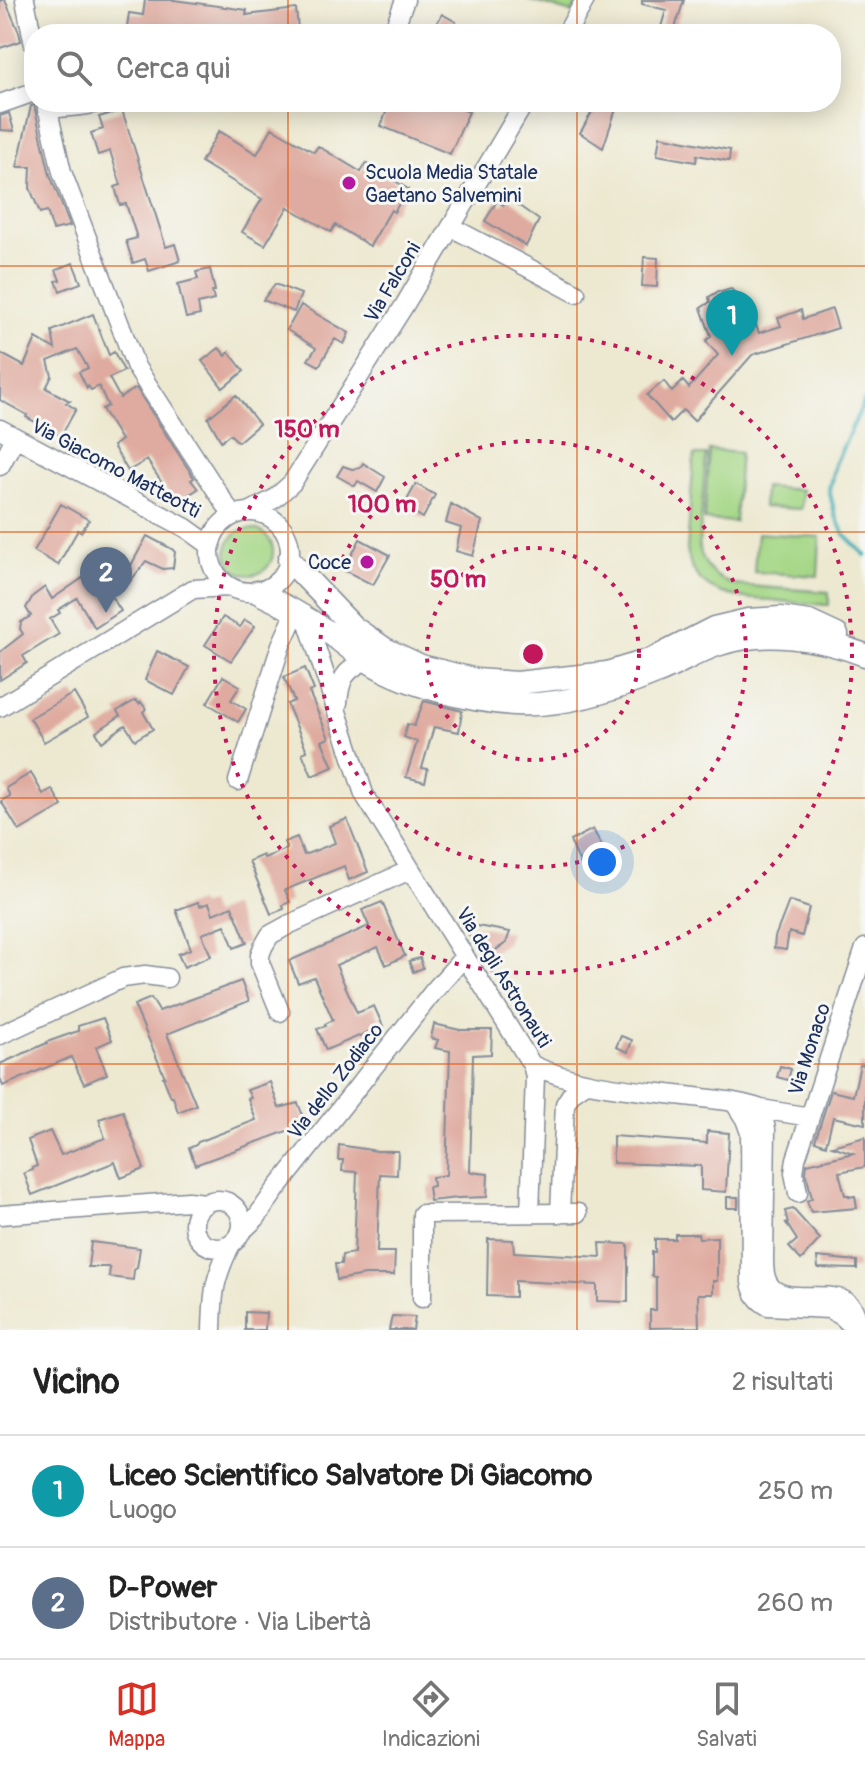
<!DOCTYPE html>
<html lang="it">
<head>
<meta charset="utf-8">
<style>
	body { margin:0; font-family:Pangolin,sans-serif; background:#f2f2f2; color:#222 }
	.you { position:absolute; left:602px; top:862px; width:28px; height:28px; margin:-20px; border:6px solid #fff; border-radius:50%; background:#1a73e8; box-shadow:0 0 0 12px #1a73e833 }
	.badge { display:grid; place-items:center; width:52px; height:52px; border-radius:50%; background:#d93025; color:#fff; font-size:26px; font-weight:700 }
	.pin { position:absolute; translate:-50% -66px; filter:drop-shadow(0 2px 4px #0008) }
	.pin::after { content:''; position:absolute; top:42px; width:28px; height:24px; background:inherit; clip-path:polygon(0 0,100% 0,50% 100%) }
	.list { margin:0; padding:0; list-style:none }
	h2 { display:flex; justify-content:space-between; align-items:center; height:104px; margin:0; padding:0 32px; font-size:34px }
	h2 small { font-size:26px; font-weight:400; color:#767676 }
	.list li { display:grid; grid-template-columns:52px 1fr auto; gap:24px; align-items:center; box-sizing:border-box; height:112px; padding:0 32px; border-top:2px solid #e0e0e0 }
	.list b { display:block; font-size:30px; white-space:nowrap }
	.list p { margin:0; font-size:26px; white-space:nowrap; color:#767676 }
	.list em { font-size:26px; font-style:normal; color:#767676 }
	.icon { flex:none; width:44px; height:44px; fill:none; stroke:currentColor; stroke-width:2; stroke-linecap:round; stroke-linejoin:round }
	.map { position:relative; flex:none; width:865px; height:1330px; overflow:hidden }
	.search { position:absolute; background:#fff; box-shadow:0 4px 20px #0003; left:24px; right:24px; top:24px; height:88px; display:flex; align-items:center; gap:20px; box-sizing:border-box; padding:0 28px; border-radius:32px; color:#767676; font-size:30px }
	.sheet { height:328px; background:#fff }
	nav { display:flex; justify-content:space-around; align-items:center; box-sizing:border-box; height:112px; border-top:2px solid #e0e0e0; background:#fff; font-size:22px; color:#767676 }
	nav a { display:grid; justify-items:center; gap:4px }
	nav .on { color:#d93025 }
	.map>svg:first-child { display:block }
	.green { fill:#a5d786; stroke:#608372; stroke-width:2 }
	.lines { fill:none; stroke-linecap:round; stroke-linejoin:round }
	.stream { stroke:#3bacb7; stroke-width:4 }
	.building { fill:#dfaa9f }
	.minor-casing { stroke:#848c98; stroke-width:21 }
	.major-casing { stroke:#848c98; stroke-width:25 }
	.minor { stroke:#fff; stroke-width:18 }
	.major { stroke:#fff; stroke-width:22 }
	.grid { fill:none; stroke:#de5710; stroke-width:2; stroke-opacity:0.55 }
	.ring { fill:none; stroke:#c2185b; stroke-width:4; stroke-dasharray:4 8 }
	.poi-dot { fill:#b5179e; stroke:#f6f6f2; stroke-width:3 }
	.labels { text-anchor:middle; stroke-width:6; stroke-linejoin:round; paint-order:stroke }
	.poi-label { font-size:20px; fill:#1b2f5e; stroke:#f6f6f2; text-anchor:start }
	.street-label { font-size:20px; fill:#1b2f5e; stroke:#f6f6f2 }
	.centre { fill:#c2185b; stroke:#f6f6f2; stroke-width:4 }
	.ring-label { font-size:24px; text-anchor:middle; font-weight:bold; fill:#c2185b; stroke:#f6f6f2; stroke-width:6; stroke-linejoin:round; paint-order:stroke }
</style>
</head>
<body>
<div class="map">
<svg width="865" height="1330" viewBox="0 0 865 1330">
	<rect width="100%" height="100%" fill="#f6f6f2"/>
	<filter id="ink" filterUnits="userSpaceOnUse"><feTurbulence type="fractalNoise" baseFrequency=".0125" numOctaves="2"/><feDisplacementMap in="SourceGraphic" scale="16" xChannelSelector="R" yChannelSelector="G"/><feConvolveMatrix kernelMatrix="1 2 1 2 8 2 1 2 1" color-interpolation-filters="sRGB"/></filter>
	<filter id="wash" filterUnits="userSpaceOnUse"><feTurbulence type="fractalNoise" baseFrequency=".006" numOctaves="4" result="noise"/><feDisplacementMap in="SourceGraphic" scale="32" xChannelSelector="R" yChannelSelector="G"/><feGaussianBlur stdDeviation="1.8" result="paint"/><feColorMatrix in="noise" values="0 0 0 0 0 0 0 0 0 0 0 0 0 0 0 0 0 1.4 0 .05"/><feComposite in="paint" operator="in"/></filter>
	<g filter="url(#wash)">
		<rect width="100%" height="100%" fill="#ede9d1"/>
		<path class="green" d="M529 0H580L572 13Z
			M709 450 740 453 735 522 704 520Z
			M694 455H706L699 546C703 566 714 578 734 585L829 592V605C810 604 790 602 771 600 735 598 692 595 687 549Z
			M764 487 802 490 801 509 763 507Z
			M227 552a23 23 0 1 1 46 0a23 23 0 1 1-46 0Z
			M757 533 820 537 818 576 754 572Z"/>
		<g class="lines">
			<path class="stream" d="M865 400 835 464 829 489 835 515 844 534 865 555"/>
		</g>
		<g id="blocks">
			<path class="building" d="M0 0H5L19 32 21 41 0 48Z
				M145 0H174L247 10 246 15 296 9 298 29 296 30V34H126L129 13 143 15Z
				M642 0H684L674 31 661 27 666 10 642 4Z
				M442 14 456 22 450 34H431Z
				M390 102H445L469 112 450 154 381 126Z
				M34 105 50 175 70 226 53 230 47 211 40 213 30 188 31 167H17L31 106Z
				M617 106 603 148 580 133 592 112Z
				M122 110 166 247 175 244 180 261 149 271 145 259 133 263 126 241 137 238 126 204 120 205 115 187 121 185 110 151 98 155 91 133 103 129 99 117Z
				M9 113 14 131 0 130V116Z
				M272 128 314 152 318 146 361 172 366 163 408 189 394 212 391 210 370 246 335 225 331 232 288 207 265 245 242 232 262 199 201 162 219 131 257 154Z
				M660 136 730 150 729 161 697 155 696 162 657 155Z
				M508 198 539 220 526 246 485 221 497 201 503 205Z
				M644 257 658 258 657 287 642 286Z
				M73 263 81 283 60 291 56 281 60 280 56 270Z
				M210 269 215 291H212L214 300 198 304 200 315 186 318 178 284 198 279 196 272Z
				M275 284 301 294 294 312 263 300Z
				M731 289 744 301 743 303 752 317H753L759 333 781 326 778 318 801 310 803 319 832 309 838 328 752 355 694 421 683 410 671 422 647 395 664 381 672 392 683 381 689 388 718 355 706 341 711 336 701 308 710 302 709 297 719 291 721 292Z
				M301 305 349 333 344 344 335 339 319 366 308 360 316 348 287 330Z
				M93 314 109 355 114 352 124 371 109 378 120 398 136 388 194 478 191 480 198 489 185 497 184 495 178 498 168 492 147 460 128 471 113 446 121 440 102 409 108 406 99 386 91 390 88 386 87 388 79 372 88 368 77 349 48 361 52 376 46 388 70 401 66 403 76 409 61 436 26 417 27 415 0 400V353L24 366 36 338 55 349 52 331Z
				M219 348 226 356 229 352 244 371 223 388 202 361Z
				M236 395 259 424 238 442 230 434 221 441 208 418Z
				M363 463 385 477 377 492 358 481 355 486 337 476 343 466 352 469 360 468Z
				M416 484 435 495 423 518 407 508 409 504 406 502Z
				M61 504 89 520 81 532 78 530 58 565 34 551Z
				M451 504 482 521 473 556 456 551 461 528 446 523Z
				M147 536 172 549 175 552 173 568 163 569 146 561 129 583 123 580Z
				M360 539 390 555 373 585 344 570Z
				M121 569 102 582 121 611 95 628 77 598 58 610 60 613 50 619 59 634 23 656 27 663 0 680V652L23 634 20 629 21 622 31 616 26 608 33 596 45 587 52 599 87 575Z
				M223 617 240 627 245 620 255 626 231 661 205 645Z
				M157 651 189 667 174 695 145 680Z
				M305 668 314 690 309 692 329 738 322 741 333 767 312 776 302 753 307 751 287 704 294 701 284 677Z
				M223 676 240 686 231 700 246 709 238 722 207 703Z
				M74 693 88 717 44 742 30 718Z
				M136 700 139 704 141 702 146 709 143 712 153 729 135 740 125 725 102 742 96 732 120 716 117 711Z
				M424 701 462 711 459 732 434 727 422 768 428 769 425 782 406 777 417 742 404 737 407 724 414 726Z
				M31 773 43 794 52 789 62 806 19 831 1 801 10 796 6 788Z
				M347 819 368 872 349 880 344 866 285 890 290 902 283 905 284 909 271 914 249 861 263 855 264 858 287 849 284 842 297 837 304 855 335 843 329 826Z
				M593 829 605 853 581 865 570 841Z
				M789 901 809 908 802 936 789 932 786 950 774 948 775 937Z
				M198 902 200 906 209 903 213 914 232 906 247 943 234 948 225 925 202 934 211 956 184 967 178 954 191 949 176 910Z
				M382 902 405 956 386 965 378 947 336 965 357 1013 374 1006 383 1026 326 1050 317 1029 326 1026 325 1024 333 1020 314 977 298 983 289 961 369 926 362 910Z
				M461 923 510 932 506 943 484 958Z
				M420 958 423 968 413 972 409 961Z
				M241 981 249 1001 167 1034 196 1105 178 1112 173 1097H171L163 1077H165L134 1005 151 998 159 1011Z
				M103 1018 112 1040 96 1047 107 1074 84 1084 71 1057 3 1086 0 1078V1064L47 1043V1042L78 1031V1026Z
				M434 1024 460 1030H492L491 1054 473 1055 470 1172 488 1174 487 1197 458 1198 430 1201 428 1187 433 1186 432 1177 446 1175 450 1051 435 1048 438 1040 431 1038Z
				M621 1036 632 1040 628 1052 616 1047Z
				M860 1065H865V1124L833 1117 826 1145 815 1141 831 1091 853 1096Z
				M780 1066 791 1069 788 1080 777 1077Z
				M270 1082 279 1108 298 1103 306 1124 195 1165 189 1148 196 1145 198 1142 256 1120 248 1099 251 1098 247 1090Z
				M123 1111 144 1169 121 1178 115 1162 32 1195 24 1173 33 1170 32 1168 37 1166 28 1140 50 1131 61 1155 105 1138 99 1119Z
				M707 1131 729 1133 726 1192 701 1190V1166L613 1163V1136L707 1143Z
				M865 1137V1167L839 1172 845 1195H849V1197L855 1196 857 1208 811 1212 807 1201 812 1198 806 1173 807 1164 853 1153 832 1146Z
				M339 1145 377 1151H398L397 1175 380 1174 377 1252H395L394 1275H365L337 1280 335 1264H341L342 1255 354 1253 357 1172 342 1171 343 1160H338Z
				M727 1197H738V1208H727Z
				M793 1209 820 1239 801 1260 789 1247 797 1240 786 1223H788L785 1211Z
				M675 1234H698L699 1238 717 1237V1281H713V1294H698L699 1327 650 1328V1310H656V1277L652 1276V1252H655V1239H675Z
				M488 1239 513 1240 514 1252 601 1257 600 1243 628 1244V1302L597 1301V1285L515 1281V1297L487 1296Z
				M91 1242 140 1248 137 1268 134 1270 133 1280 109 1277 110 1267H88Z
				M817 1257 857 1261V1269L818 1268Z
				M245 1312 266 1313 265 1330H245Z
				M392 1316 415 1317 413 1330H389Z"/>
		</g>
	</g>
	<g filter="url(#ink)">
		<use href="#blocks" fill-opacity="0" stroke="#848c98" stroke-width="2"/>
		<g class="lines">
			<g class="minor-casing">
				<path id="minor" d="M25 0 34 45
					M392 34 405 0
					M566 34 585 0
					M46 102 62 172 136 367 233 516
					M0 104 34 92
					M47 110C65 106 84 108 100 102
					M451 227 576 293
					M0 429 186 528 211 546
					M0 466 15 438
					M249 512 274 499 292 483 404 306 525 102
					M210 552a40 40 0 1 1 80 0a40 40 0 1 1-80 0Z
					M307 620 364 794 532 1065C582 1088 640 1090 694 1097 717 1100 740 1101 761 1109L766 1129 764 1257C764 1268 764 1280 772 1288 795 1310 860 1274 857 1330
					M338 703C340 679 344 671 366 660
					M0 707 193 589 229 587
					M238 781 281 645 296 612
					M280 1012 260 963V955L263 947 270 935 290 924 410 870
					M0 1035 123 978 145 975 167 978
					M734 1102 745 1119 750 1133 751 1282C753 1294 758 1301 768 1306L829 1309 842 1316 856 1330
					M761 1109 810 1117 865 948
					M798 1193 794 1173 796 1159 810 1117
					M194 1224a24 24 0 1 1 48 0a24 24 0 1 1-48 0Z
					M530 1213 535 1076 532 1065
					M560 1213 565 1104 572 1093 586 1083
					M0 1215 188 1201 205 1203
					M240 1233 256 1218 275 1191 433 992 464 957
					M422 1298V1214L578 1213
					M212 1330C213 1291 214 1279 231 1244"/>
			</g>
			<g class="major-casing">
				<path id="major" d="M289 560 353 627 385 649 421 666 476 680 517 683 607 673 653 659 714 628 748 620 781 618 809 622 837 635
					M257 592C283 604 307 618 331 634 342 642 353 652 365 659 404 685 468 701 515 704 560 707 615 690 656 673 677 665 696 652 717 645 763 629 821 638 865 655"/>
			</g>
			<use href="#minor" class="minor"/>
			<use href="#major" class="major"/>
		</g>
	</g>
	<path class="grid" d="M288 0V34M577 0V34M288 102V1330M577 102V1330M0 266H865M0 532H865M0 798H865M0 1064H865"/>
	<g class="ring">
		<circle cx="533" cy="654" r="106"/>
		<circle cx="533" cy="654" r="213"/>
		<circle cx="533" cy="654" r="319"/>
	</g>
	<g class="poi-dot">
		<circle cx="349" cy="183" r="8"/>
		<circle cx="367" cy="562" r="8"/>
	</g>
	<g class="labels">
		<g class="poi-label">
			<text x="365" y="179">Scuola Media Statale<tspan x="365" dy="23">Gaetano Salvemini</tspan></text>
			<text x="351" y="569" text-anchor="end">Coce</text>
		</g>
		<g class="street-label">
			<text transform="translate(392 282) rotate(-59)" y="7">Via Falconi</text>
			<text transform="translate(116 468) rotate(28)" y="7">Via Giacomo Matteotti</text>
			<text transform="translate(504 977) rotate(58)" y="7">Via degli Astronauti</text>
			<text transform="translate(809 1049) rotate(-72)" y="7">Via Monaco</text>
			<text transform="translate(335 1081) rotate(-52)" y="7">Via dello Zodiaco</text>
		</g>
	</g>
	<circle cx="533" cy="654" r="12" class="centre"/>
	<g class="ring-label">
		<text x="307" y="437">150 m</text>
		<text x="382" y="512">100 m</text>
		<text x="458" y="587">50 m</text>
	</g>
</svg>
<div class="you"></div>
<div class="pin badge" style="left:732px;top:356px;background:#0f9aa8">1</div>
<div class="pin badge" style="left:106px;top:613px;background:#5c6f8a">2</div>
<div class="search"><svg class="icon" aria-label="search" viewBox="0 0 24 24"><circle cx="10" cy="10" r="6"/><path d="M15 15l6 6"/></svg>Cerca qui</div>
</div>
<section class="sheet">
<h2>Vicino<small>2 risultati</small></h2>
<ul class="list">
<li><span class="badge" style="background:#0f9aa8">1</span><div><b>Liceo Scientifico Salvatore Di Giacomo</b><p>Luogo</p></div><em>250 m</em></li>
<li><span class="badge" style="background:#5c6f8a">2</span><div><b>D-Power</b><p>Distributore · Via Libertà</p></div><em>260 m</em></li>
</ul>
</section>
<nav>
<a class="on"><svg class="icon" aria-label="map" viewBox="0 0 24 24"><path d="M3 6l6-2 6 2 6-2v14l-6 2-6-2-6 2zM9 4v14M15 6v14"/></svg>Mappa</a>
<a><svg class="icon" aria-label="directions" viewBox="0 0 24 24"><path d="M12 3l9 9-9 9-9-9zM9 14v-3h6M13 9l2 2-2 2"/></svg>Indicazioni</a>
<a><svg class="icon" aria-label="saved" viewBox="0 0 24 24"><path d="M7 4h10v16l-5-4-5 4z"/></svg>Salvati</a>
</nav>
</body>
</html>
